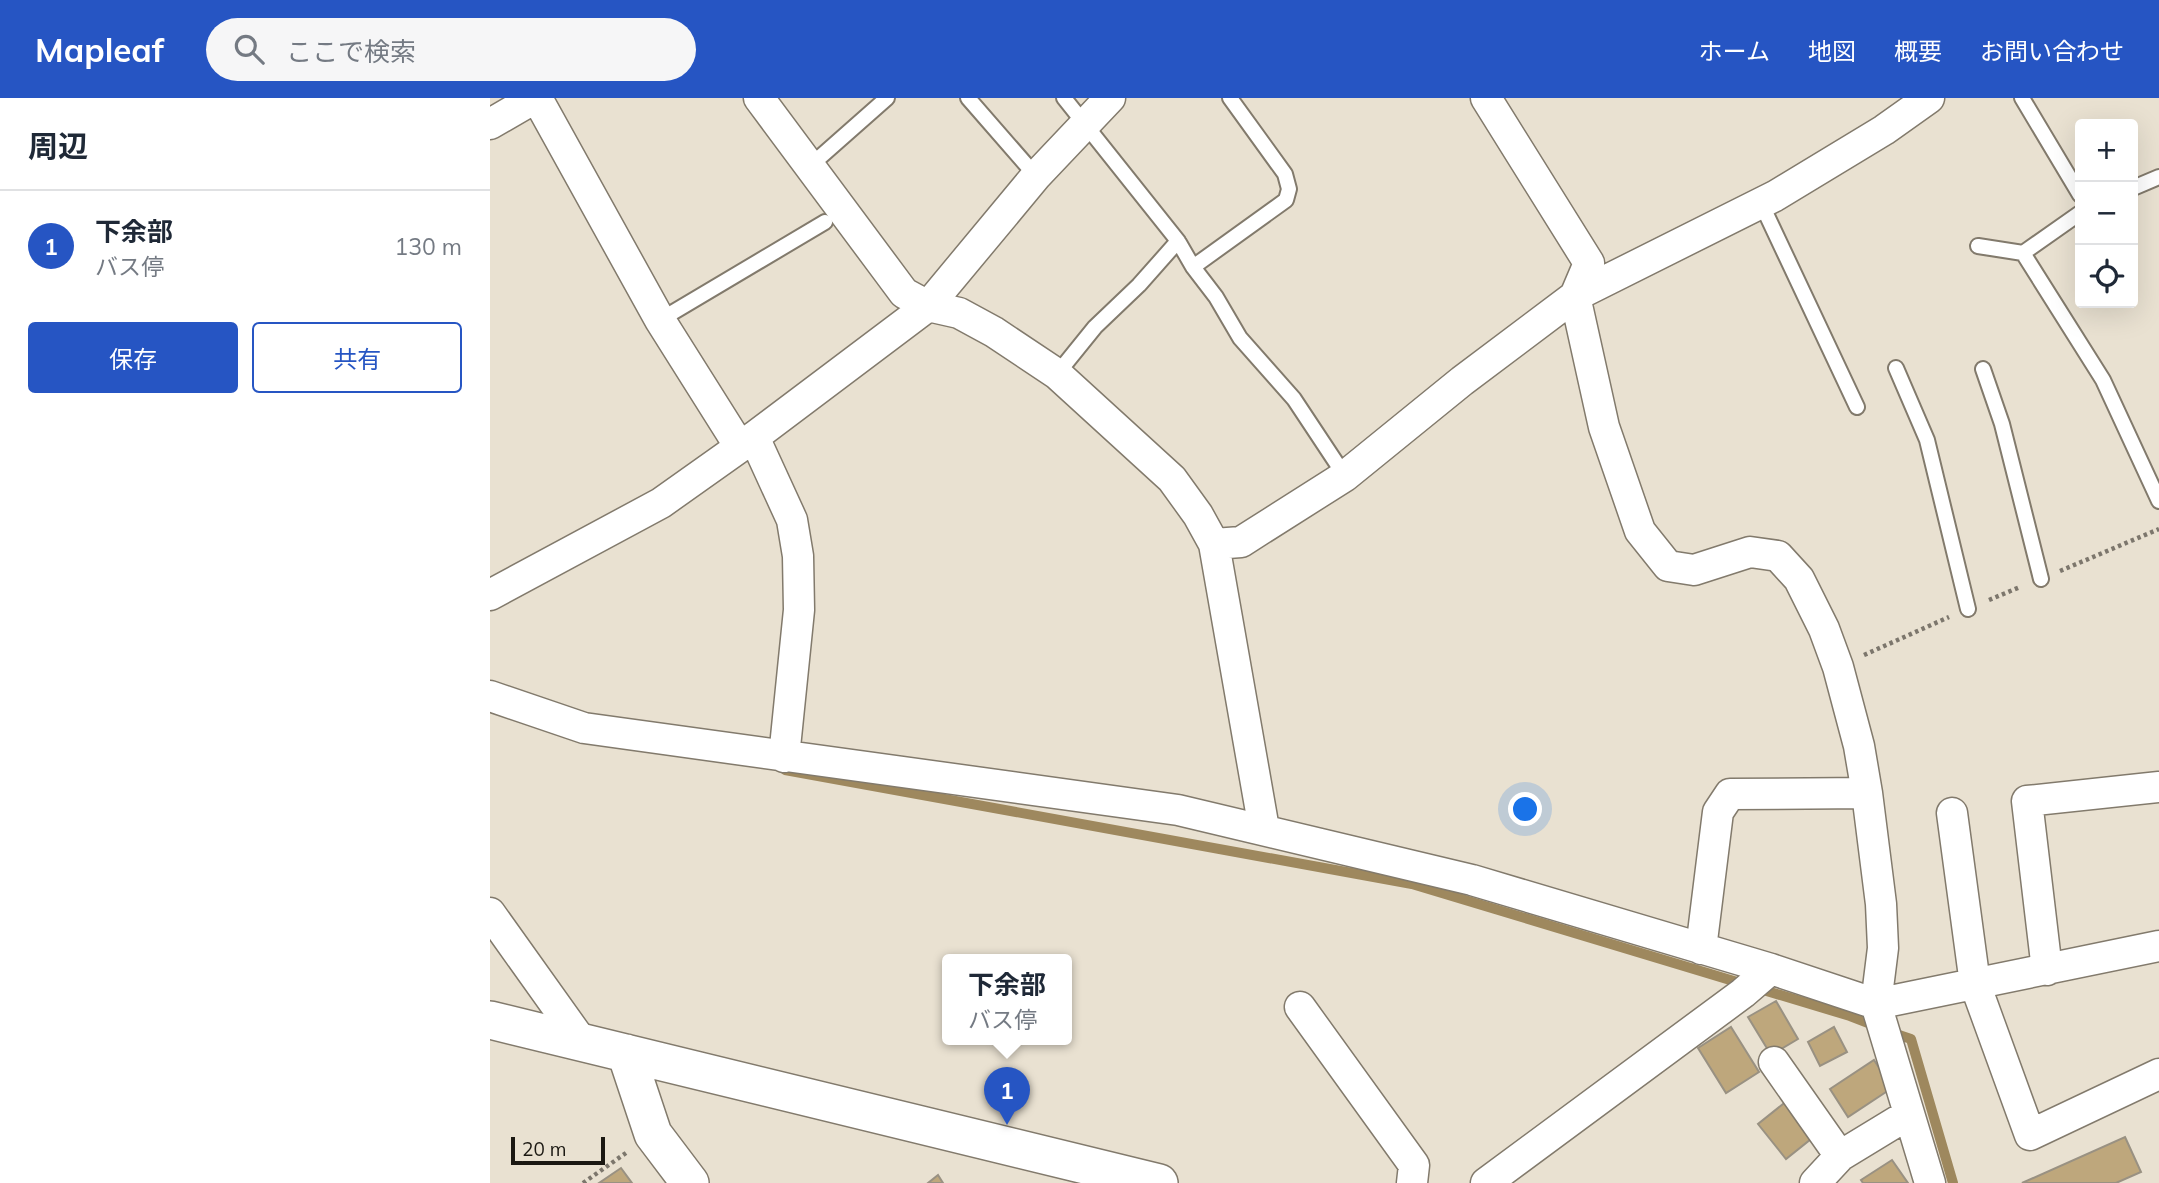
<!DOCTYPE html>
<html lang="ja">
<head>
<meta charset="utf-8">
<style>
	body { margin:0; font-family:Mulish,"Noto Sans JP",sans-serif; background:#f6f6f7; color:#1f2937 }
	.controls { position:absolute; right:21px; top:21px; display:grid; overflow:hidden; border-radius:7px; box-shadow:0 7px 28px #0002 }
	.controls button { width:63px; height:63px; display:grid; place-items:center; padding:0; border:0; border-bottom:2px solid #e0e1e3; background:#fff; color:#1f2937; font:35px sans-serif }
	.scale { position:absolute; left:21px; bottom:18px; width:94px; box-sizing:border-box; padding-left:7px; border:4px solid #1b1812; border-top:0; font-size:19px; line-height:24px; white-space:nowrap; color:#1b1812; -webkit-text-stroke:5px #e9e1d1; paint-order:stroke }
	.you { position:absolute; left:1036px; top:712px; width:24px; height:24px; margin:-18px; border:5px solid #fff; border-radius:50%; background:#1a73e8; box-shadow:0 0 0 10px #1a73e833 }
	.badge { display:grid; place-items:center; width:46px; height:46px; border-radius:50%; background:#2655c3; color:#fff; font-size:23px; font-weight:700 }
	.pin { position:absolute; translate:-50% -58px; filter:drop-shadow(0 2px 4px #0008) }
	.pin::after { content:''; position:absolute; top:37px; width:24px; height:21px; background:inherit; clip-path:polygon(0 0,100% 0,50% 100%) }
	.popup { position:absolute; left:452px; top:856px; width:130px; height:91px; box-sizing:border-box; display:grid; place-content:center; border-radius:7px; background:#fff; filter:drop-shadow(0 2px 5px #0005); font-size:23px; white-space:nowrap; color:#747a83 }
	.popup b { font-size:26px; color:#1f2937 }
	.popup::after { content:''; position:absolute; left:50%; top:100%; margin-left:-14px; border:14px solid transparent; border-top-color:#fff }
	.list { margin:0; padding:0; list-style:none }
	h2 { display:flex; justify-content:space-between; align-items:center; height:91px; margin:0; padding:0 28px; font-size:30px }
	h2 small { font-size:23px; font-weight:400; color:#747a83 }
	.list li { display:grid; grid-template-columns:46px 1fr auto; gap:21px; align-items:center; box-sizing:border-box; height:112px; padding:0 28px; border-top:2px solid #e0e1e3 }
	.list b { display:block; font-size:26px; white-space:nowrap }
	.list p { margin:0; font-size:23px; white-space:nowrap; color:#747a83 }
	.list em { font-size:23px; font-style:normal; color:#747a83 }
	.actions { display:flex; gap:14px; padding:21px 28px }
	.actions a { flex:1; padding:16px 0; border:2px solid #2655c3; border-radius:7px; text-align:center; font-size:24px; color:#2655c3 }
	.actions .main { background:#2655c3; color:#fff }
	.icon { flex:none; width:38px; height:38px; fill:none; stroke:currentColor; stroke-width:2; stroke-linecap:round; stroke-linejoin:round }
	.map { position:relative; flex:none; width:1669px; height:1085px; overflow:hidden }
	header { display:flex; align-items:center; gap:42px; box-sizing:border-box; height:98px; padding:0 35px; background:#2655c3; color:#fff }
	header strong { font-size:33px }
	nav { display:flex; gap:38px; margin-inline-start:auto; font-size:24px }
	.search { width:490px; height:63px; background:#f6f6f7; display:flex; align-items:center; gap:18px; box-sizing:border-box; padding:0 24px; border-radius:38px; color:#747a83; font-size:26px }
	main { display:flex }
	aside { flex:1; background:#fff }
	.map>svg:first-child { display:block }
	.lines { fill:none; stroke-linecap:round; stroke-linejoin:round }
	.stream { stroke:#9e885e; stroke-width:10 }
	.building { fill:#bea77c; stroke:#999182; stroke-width:2 }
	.service-casing { stroke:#827a6c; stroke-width:18 }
	.minor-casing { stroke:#827a6c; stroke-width:33 }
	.tertiary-casing { stroke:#827a6c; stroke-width:40 }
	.path { stroke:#7c766c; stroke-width:4.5; stroke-dasharray:3.5 3.5; stroke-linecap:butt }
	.service { stroke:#fff; stroke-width:14 }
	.minor { stroke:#fff; stroke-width:30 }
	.tertiary { stroke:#fff; stroke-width:37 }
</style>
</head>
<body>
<header>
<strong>Mapleaf</strong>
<div class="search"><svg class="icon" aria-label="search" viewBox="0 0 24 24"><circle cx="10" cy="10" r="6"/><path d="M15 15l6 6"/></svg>ここで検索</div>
<nav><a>ホーム</a><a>地図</a><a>概要</a><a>お問い合わせ</a></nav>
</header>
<main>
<aside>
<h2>周辺<small></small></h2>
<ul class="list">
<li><span class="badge">1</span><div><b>下余部</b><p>バス停</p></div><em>130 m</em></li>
</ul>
<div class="actions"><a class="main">保存</a><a>共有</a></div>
</aside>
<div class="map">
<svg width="1669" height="1085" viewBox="0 0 1669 1085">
	<rect width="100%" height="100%" fill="#e9e1d1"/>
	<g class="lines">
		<path class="stream" d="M295 672 922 786 1360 918 1386 928
			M1400 934 1421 941 1463 1085"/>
	</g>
	<path class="building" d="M1286 903 1308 941 1281 957 1258 919Z
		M1241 929 1269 974 1236 995 1208 950Z
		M1344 929 1357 954 1330 968 1318 944Z
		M1384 962 1402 990 1358 1019 1340 991Z
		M1298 1002 1326 1037 1296 1061 1268 1026Z
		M1635 1039 1651 1074 1626 1085H1532Z
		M1402 1062 1418 1085H1373L1371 1082Z
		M131 1070 142 1085H109Z
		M448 1077 453 1085H438Z"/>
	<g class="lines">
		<g class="service-casing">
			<path id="service" d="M478 0 546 78
				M574 0 688 143 703 169 726 199 750 240 804 301 855 378
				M1532 0 1590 97
				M320 68 397 0
				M1643 90 1669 79
				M1271 105 1367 309
				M1488 148 1533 155 1590 115
				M1533 155 1613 282 1669 403
				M703 169 796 102 799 91 795 76 740 0
				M170 222 335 124
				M1406 270 1437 342 1478 511
				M1493 271 1512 326 1551 481
				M567 276 605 229 649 187 688 143"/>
		</g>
		<g class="minor-casing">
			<path id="minor" d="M47 0 170 222 250 349
				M269 0 414 195 438 208 469 215 504 234 567 276 682 381 708 417 724 446 774 731
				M996 0 1099 165 1085 198 1114 329 1150 433 1178 468 1204 472 1260 454 1288 458 1309 481 1334 531 1348 569 1369 648 1377 695 1391 806 1393 850 1386 906 1440 1085
				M0 26 45 0
				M264 339 302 422 308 458 309 512 294 659
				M724 446 751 444 855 378 972 283 1085 198 1285 98 1394 32 1439 0
				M0 497 171 405 264 339 438 208 546 78 620 0
				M0 598 94 630 688 712 982 782 1281 871 1386 906 1669 848
				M1462 715 1485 886 1540 1037 1669 976
				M0 815 92 944
				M1211 851 1228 714 1240 696 1377 695
				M1557 872 1537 703 1669 689
				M810 909 924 1067 922 1085
				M1284 964 1350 1058
				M996 1085 1253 895 1281 871
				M1325 1085 1350 1058 1419 1016"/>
		</g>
		<g class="tertiary-casing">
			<path id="tertiary" d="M0 922 669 1085
				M136 955 163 1036 200 1085"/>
		</g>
		<path class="path" d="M1570 473 1669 431
			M1499 502 1530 489
			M1374 557 1459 519
			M93 1085 136 1055"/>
		<use href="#service" class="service"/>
		<use href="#minor" class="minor"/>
		<use href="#tertiary" class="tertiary"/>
	</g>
</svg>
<div class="controls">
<button>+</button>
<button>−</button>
<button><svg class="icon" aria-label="locate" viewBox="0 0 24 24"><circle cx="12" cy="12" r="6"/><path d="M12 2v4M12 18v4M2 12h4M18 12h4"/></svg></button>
</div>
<div class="scale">20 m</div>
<div class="you"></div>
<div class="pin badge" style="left:517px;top:1027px">1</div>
<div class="popup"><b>下余部</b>バス停</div>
</div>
</main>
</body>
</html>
